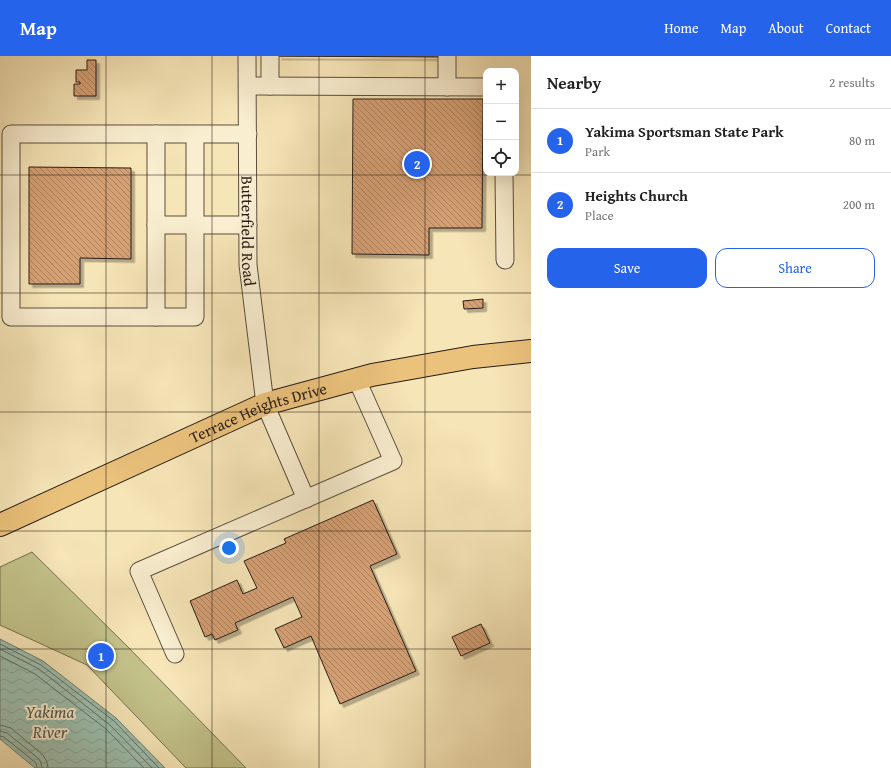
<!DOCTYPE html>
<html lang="en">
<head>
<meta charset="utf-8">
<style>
	body { margin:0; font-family:"Gentium Book Plus",serif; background:#f2f2f2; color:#222 }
	.controls { position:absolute; right:12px; top:12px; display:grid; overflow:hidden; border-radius:8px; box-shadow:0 4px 16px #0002 }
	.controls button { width:36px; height:36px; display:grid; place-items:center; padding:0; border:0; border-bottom:1px solid #e0e0e0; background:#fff; color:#222; font:20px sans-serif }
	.you { position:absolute; left:229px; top:492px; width:14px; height:14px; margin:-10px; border:3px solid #fff; border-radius:50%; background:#1a73e8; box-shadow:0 0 0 6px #1a73e833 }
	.badge { display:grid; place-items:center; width:26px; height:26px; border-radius:50%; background:#2563eb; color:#fff; font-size:13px; font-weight:700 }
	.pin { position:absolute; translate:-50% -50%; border:2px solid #fff; box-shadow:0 1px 4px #0006 }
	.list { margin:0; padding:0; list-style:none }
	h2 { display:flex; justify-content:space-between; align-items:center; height:52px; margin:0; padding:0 16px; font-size:17px }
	h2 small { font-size:13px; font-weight:400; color:#767676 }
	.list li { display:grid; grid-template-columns:26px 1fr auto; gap:12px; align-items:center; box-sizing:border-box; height:64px; padding:0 16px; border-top:1px solid #e0e0e0 }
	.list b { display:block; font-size:15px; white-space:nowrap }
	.list p { margin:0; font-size:13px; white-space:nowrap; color:#767676 }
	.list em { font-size:13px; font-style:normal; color:#767676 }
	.actions { display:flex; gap:8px; padding:12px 16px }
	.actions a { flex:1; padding:9px 0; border:1px solid #2563eb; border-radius:12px; text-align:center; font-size:14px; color:#2563eb }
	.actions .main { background:#2563eb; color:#fff }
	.icon { flex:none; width:22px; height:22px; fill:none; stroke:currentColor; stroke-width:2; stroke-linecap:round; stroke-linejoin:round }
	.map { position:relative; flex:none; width:531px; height:712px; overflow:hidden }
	header { display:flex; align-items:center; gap:24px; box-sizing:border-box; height:56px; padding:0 20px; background:#2563eb; color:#fff }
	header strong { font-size:19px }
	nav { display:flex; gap:22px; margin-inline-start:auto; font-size:14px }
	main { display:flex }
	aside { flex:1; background:#fff }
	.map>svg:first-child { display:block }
	.green { fill:#c3c28a; stroke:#767050 }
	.water { fill:url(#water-waves); stroke:#6e7e72 }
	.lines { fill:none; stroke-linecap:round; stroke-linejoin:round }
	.shore { stroke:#626e63; stroke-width:1 }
	.building { fill:url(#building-back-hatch); stroke:#281d17; filter:url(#shadow) }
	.minor-casing { stroke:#5c4f3f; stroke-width:19 }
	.major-casing { stroke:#281d17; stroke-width:24 }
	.minor { stroke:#f9eed0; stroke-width:17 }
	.major { stroke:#ebc27c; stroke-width:22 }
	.grid { fill:none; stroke:#281d17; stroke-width:1; stroke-opacity:0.55 }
	.labels { text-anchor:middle; stroke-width:4; stroke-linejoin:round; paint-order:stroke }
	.street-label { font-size:16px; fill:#281d17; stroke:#f9eed0 }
	.water-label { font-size:17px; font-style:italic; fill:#51564c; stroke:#f9eed0 }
</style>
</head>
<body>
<header>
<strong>Map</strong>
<nav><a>Home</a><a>Map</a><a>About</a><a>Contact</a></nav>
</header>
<main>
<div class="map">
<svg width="531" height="712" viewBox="0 0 531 712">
	<defs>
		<pattern id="water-waves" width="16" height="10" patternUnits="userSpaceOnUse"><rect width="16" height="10" fill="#9dbfaf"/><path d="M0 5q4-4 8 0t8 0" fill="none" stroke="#87a496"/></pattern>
		<pattern id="building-back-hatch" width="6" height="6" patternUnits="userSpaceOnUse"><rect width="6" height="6" fill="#d6a073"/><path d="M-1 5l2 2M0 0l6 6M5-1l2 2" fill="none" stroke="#ae825d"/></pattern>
		<filter id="shadow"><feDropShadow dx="3.5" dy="3.5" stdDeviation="0" flood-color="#0004"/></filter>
	</defs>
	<rect width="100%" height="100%" fill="#f6e5b7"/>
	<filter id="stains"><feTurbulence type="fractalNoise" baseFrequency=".005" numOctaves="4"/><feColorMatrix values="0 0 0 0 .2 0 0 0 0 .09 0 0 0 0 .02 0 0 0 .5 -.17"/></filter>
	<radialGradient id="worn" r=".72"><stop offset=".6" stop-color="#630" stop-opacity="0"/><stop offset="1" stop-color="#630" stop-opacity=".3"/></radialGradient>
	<path class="green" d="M32 496 127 590 246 712H186L87 609 0 569V511Z"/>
	<path class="water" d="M0 583 43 605 116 662 165 712H35L0 683Z"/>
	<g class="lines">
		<path class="shore" d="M0 588 41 609 114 665 159 712
			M0 593 39 613 110 669 152 712
			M0 600 35 618 106 673 144 712
			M0 669 11 672 43 699 47 706 48 712
			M0 675 7 677 39 703 41 707 42 712
			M0 680 4 681 36 707 37 712"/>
	</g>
	<path class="building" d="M278 0H438V1Z
		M87 4H96V40H74V28H80V26H76V14H87Z
		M353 43H483L482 172H429V199L352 198Z
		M29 111 131 112V203L80 202V228H29Z
		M483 243V252L464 253 463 245Z
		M373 444 397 498 370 510 416 615 340 648 311 580 284 592 275 573 302 561 293 541 235 567 238 574 215 584 212 578 205 581 190 545 237 524 243 538 257 532 244 505 286 487 284 483Z
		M481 568 490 587 461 600 452 581Z"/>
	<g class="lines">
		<g class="minor-casing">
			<g id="minor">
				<path id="s1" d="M247 0 248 209 265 348 306 443"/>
				<path d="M248 30 486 31"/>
				<path d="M270 30V0"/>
				<path d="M447 31V0"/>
				<path d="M156 78V261"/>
				<path d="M195 78V261H11V78C90 78 169 78 248 78"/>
				<path d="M504 117 505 204"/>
				<path d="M156 169H248"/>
				<path d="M175 598 139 515 393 405 357 324"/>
			</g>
		</g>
		<g class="major-casing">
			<g id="major">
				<path id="s2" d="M0 469 265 348 372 319 473 301 531 295"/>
			</g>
		</g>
		<use href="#minor" class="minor"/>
		<use href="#major" class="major"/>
	</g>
	<path class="grid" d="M106 0V712M212 0V712M319 0V712M425 0V712M0 119H531M0 237H531M0 356H531M0 475H531M0 593H531"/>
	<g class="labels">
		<g class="street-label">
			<text dy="6" stroke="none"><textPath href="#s1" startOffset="175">Butterfield Road</textPath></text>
			<text dy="6" stroke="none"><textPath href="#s2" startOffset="282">Terrace Heights Drive</textPath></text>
		</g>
		<g class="water-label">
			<text x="50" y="662">Yakima<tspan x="50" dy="20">River</tspan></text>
		</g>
	</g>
	<rect width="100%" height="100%" filter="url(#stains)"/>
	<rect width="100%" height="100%" fill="url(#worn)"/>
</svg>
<div class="controls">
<button>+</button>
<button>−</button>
<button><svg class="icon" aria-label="locate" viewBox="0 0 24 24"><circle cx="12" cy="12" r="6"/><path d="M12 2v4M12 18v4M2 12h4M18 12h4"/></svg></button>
</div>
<div class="you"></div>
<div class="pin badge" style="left:101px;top:600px">1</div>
<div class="pin badge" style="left:417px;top:108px">2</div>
</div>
<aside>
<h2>Nearby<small>2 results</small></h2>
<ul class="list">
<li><span class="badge">1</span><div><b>Yakima Sportsman State Park</b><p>Park</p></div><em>80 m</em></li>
<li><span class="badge">2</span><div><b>Heights Church</b><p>Place</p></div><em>200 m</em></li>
</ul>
<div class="actions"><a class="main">Save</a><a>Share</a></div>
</aside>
</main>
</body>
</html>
